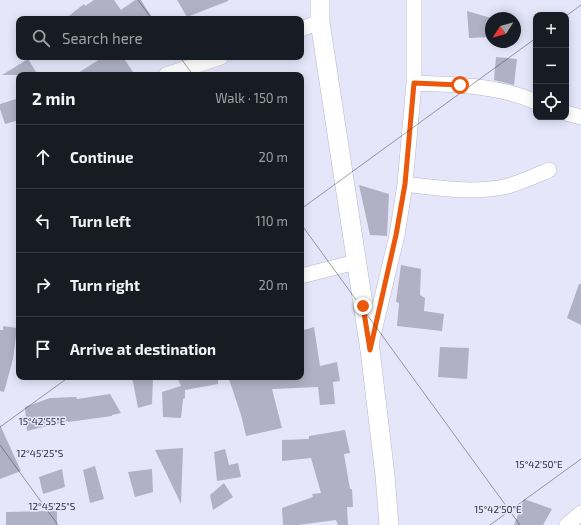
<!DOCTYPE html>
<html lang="en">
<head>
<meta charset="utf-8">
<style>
	body { margin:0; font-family:"Exo 2",sans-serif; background:#20242c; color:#f1f3f6 }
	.controls { position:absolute; right:12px; top:12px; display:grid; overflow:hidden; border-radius:8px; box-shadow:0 2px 10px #0003 }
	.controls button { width:36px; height:36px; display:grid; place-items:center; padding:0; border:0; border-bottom:1px solid #363941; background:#171b24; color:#f1f3f6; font:20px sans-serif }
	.compass { position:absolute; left:485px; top:12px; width:36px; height:36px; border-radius:50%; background:#171b24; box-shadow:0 2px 10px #0003; rotate:234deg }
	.stop { position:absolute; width:12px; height:12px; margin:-9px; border:3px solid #ea580c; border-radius:50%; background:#fff }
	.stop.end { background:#ea580c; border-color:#fff; box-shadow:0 1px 4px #0008 }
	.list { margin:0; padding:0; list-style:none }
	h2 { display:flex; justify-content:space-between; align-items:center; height:52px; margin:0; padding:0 16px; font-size:17px }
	h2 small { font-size:13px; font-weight:400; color:#9ea1a6 }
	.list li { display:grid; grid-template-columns:26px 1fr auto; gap:12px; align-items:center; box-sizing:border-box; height:64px; padding:0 16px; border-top:1px solid #363941 }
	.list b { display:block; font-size:15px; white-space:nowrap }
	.list em { font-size:13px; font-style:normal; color:#9ea1a6 }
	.icon { flex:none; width:22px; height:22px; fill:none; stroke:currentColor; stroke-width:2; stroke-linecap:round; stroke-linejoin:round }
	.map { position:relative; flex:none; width:581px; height:525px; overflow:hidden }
	.search { position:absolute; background:#171b24; box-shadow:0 2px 10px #0003; left:16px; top:16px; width:288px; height:44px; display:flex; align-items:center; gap:10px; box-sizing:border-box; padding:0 14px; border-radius:8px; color:#9ea1a6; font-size:15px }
	.panel { position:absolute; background:#171b24; box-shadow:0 2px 10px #0003; left:16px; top:72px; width:288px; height:308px; border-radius:8px }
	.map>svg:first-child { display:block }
	.building { fill:#b1b1c5 }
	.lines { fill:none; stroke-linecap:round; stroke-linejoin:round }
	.minor-casing { stroke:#b6b6ca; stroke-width:16 }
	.tertiary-casing { stroke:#b6b6ca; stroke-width:20 }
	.minor { stroke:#fff; stroke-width:15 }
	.tertiary { stroke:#fff; stroke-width:19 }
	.route { stroke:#ea580c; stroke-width:5 }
	.ticks { fill:none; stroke:#2e2e36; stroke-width:1; stroke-opacity:0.45 }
	.ticks-label { font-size:10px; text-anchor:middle; fill:#2e2e36; stroke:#e6e6fb; stroke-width:3; stroke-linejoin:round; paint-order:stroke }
</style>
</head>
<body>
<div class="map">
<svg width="581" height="525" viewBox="0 0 581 525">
	<rect width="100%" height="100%" fill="#e6e6fb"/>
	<path class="building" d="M94 0H114L121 10 135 0H141L153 19H65L84 4 85 6Z
		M177 0H228V1L187 17Z
		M467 11 491 18V37L469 38Z
		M103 57H123L135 75H75Z
		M496 57 517 59 514 85 494 80Z
		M28 59 38 75H2Z
		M19 98V120L5 124 0 109V104Z
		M359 185 389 194 387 236 370 235Z
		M401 265 421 269 420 295 425 298 424 311 444 314 442 331 397 326 399 303 396 302Z
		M579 284H581V325L567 318Z
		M3 326 17 328 13 359 4 392 0 391V330H3Z
		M314 327 320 366 337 362 340 381 333 382 335 404 320 405 318 387 272 389 282 428 246 436 241 415 229 379 238 377H301V331Z
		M440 347 469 348 467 379 438 377Z
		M132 377H153L152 404 138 408Z
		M177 377H218V384L185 390V398L183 399 181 418 163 417 162 392 181 386Z
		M110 394 121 413 112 415V416L68 422V421L27 431 25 407 50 398 76 397 77 399Z
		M0 425 21 471 0 479Z
		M345 430 350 453 344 454 350 489H352L353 507H347L348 525H338L336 520 298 525H283L282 508 313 497 312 494 321 493 311 458 282 461V440L309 439V436Z
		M183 448 181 504 155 450Z
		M225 449 229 465 238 463 241 477 217 481 214 452Z
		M95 466 104 499 90 503 83 470Z
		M62 469 65 487 43 494 39 477Z
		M152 469 153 492 135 497 128 472Z
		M224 483 233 497 213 510 210 495Z
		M524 499 552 509 543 525H514Z
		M49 511H57V525H6V512Z"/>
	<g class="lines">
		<g class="minor-casing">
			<path id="minor" d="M301 29 320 22
				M166 75 221 57
				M414 83C455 85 499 85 536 102
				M566 113 581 117
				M405 184C439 188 474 194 508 186 522 182 535 176 549 170
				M301 276 356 262
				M371 344 397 235 405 184 414 83V0
				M567 525 581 513"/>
		</g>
		<g class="tertiary-casing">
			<path id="tertiary" d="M320 0V22L370 350 385 475 389 525"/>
		</g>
		<use href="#minor" class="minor"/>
		<use href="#tertiary" class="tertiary"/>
	</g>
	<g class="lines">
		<path class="route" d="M363 306 370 350 396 235 405 184 414 83 460 85"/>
	</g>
	<path class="ticks" d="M138 0 152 19M566 16 581 5M180 57 193 75M301 209 536 38M301 224 520 525M0 427 69 377M0 445 58 525M490 525 581 459"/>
	<g class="ticks-label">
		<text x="42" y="425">15°42'55"E</text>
		<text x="40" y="457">12°45'25"S</text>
		<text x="539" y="468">15°42'50"E</text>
		<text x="52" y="510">12°45'25"S</text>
		<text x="498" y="513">15°42'50"E</text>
	</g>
</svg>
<div class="controls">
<button>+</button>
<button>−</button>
<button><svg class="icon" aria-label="locate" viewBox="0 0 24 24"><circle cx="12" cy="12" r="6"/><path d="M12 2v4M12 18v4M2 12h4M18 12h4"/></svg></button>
</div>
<svg class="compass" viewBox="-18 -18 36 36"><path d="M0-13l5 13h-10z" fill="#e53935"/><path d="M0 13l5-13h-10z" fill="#9ea1a6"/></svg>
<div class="stop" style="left:460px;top:85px"></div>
<div class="stop end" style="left:363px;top:306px"></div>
<div class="search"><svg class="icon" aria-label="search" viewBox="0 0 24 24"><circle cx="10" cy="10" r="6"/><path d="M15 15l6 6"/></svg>Search here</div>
<section class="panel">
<h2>2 min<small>Walk · 150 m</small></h2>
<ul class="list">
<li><svg class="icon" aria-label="ahead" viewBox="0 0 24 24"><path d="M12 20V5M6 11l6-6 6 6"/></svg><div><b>Continue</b></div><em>20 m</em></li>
<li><svg class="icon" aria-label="left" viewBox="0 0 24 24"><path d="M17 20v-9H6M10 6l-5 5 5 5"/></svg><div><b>Turn left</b></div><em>110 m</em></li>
<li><svg class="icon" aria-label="right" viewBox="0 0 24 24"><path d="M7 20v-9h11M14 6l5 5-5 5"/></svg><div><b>Turn right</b></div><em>20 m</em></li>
<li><svg class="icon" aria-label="arrive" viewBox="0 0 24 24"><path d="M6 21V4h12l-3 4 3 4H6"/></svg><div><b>Arrive at destination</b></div></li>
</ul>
</section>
</div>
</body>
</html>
